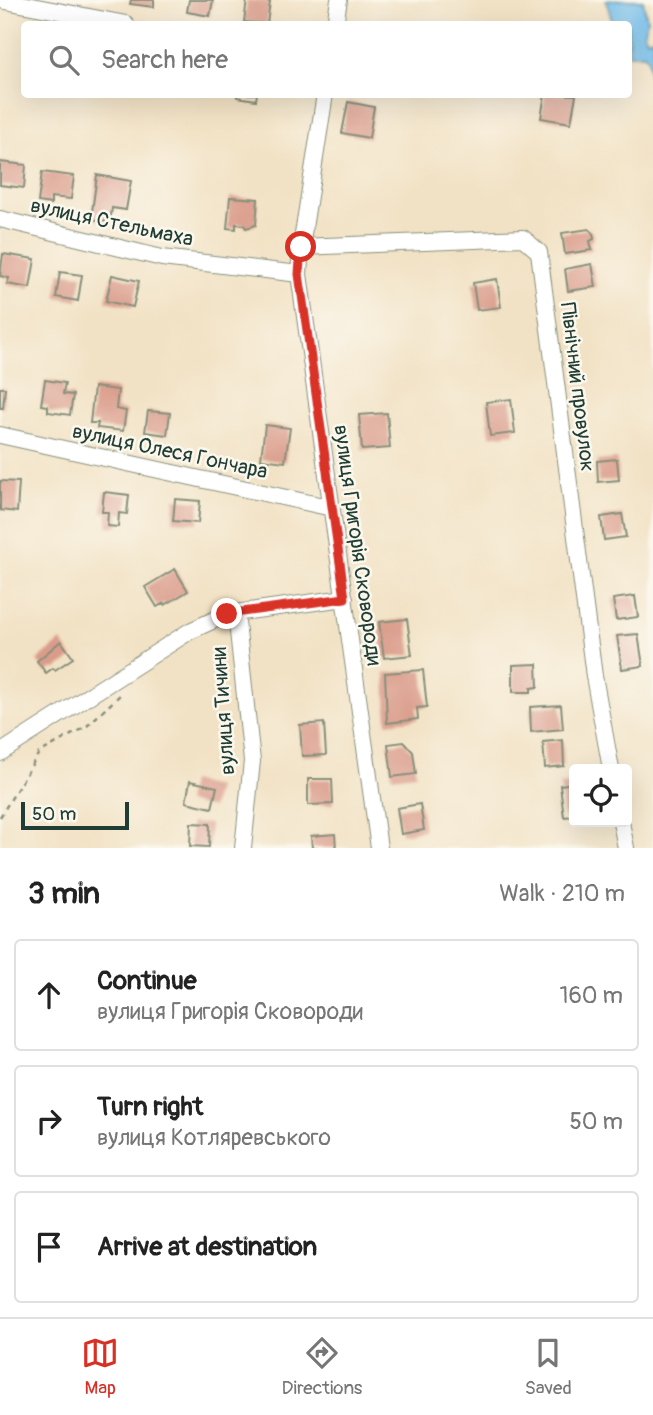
<!DOCTYPE html>
<html lang="en">
<head>
<meta charset="utf-8">
<style>
	body { margin:0; font-family:Pangolin,sans-serif; background:#f2f2f2; color:#222 }
	.controls { position:absolute; right:21px; bottom:21px; display:grid; overflow:hidden; border-radius:7px; box-shadow:0 7px 28px #0002 }
	.controls button { width:63px; height:63px; display:grid; place-items:center; padding:0; border:0; border-bottom:2px solid #e0e0e0; background:#fff; color:#222; font:35px sans-serif }
	.scale { position:absolute; left:21px; bottom:18px; width:108px; box-sizing:border-box; padding-left:7px; border:4px solid #1f3d34; border-top:0; font-size:19px; line-height:24px; white-space:nowrap; color:#1f3d34; -webkit-text-stroke:5px #fbf7ec; paint-order:stroke }
	.stop { position:absolute; width:21px; height:21px; margin:-16px; border:5px solid #d93025; border-radius:50%; background:#fff }
	.stop.end { background:#d93025; border-color:#fff; box-shadow:0 2px 7px #0008 }
	.list { margin:0; padding:0; list-style:none }
	h2 { display:flex; justify-content:space-between; align-items:center; height:91px; margin:0; padding:0 28px; font-size:30px }
	h2 small { font-size:23px; font-weight:400; color:#767676 }
	.list li { display:grid; grid-template-columns:46px 1fr auto; gap:21px; align-items:center; box-sizing:border-box; height:112px; margin:0 14px 14px; padding:0 14px; border:2px solid #e0e0e0; border-radius:7px }
	.list b { display:block; font-size:26px; white-space:nowrap }
	.list p { margin:0; font-size:23px; white-space:nowrap; color:#767676 }
	.list em { font-size:23px; font-style:normal; color:#767676 }
	.icon { flex:none; width:38px; height:38px; fill:none; stroke:currentColor; stroke-width:2; stroke-linecap:round; stroke-linejoin:round }
	.map { position:relative; flex:none; width:653px; height:848px; overflow:hidden }
	.search { position:absolute; background:#fff; box-shadow:0 7px 28px #0002; left:21px; right:21px; top:21px; height:77px; display:flex; align-items:center; gap:18px; box-sizing:border-box; padding:0 24px; border-radius:7px; color:#767676; font-size:26px }
	.sheet { height:469px; background:#fff }
	nav { display:flex; justify-content:space-around; align-items:center; box-sizing:border-box; height:98px; border-top:2px solid #e0e0e0; background:#fff; font-size:19px; color:#767676 }
	nav a { display:grid; justify-items:center; gap:4px }
	nav .on { color:#d93025 }
	.map>svg:first-child { display:block }
	.water { fill:#72bdeb; stroke:#487d90; stroke-width:2 }
	.building { fill:#da9b8a }
	.lines { fill:none; stroke-linecap:round; stroke-linejoin:round }
	.minor-casing { stroke:#88907c; stroke-width:18 }
	.path { stroke:#88907c; stroke-width:2.5; stroke-dasharray:5 5; stroke-linecap:butt }
	.minor { stroke:#fff; stroke-width:16 }
	.route { stroke:#d93025; stroke-width:9 }
	.labels { text-anchor:middle; stroke-width:5; stroke-linejoin:round; paint-order:stroke }
	.street-label { font-size:21px; fill:#1f3d34; stroke:#fbf7ec }
</style>
</head>
<body>
<div class="map">
<svg width="653" height="848" viewBox="0 0 653 848">
	<rect width="100%" height="100%" fill="#fbf7ec"/>
	<filter id="ink" filterUnits="userSpaceOnUse"><feTurbulence type="fractalNoise" baseFrequency=".0143" numOctaves="2"/><feDisplacementMap in="SourceGraphic" scale="14" xChannelSelector="R" yChannelSelector="G"/><feConvolveMatrix kernelMatrix="1 2 1 2 8 2 1 2 1" color-interpolation-filters="sRGB"/></filter>
	<filter id="wash" filterUnits="userSpaceOnUse"><feTurbulence type="fractalNoise" baseFrequency=".00686" numOctaves="4" result="noise"/><feDisplacementMap in="SourceGraphic" scale="28" xChannelSelector="R" yChannelSelector="G"/><feGaussianBlur stdDeviation="1.57" result="paint"/><feColorMatrix in="noise" values="0 0 0 0 0 0 0 0 0 0 0 0 0 0 0 0 0 1.4 0 .05"/><feComposite in="paint" operator="in"/></filter>
	<g filter="url(#wash)">
		<rect width="100%" height="100%" fill="#f2e2c5"/>
		<path class="water" d="M606 0H643L647 20 644 35 648 39 653 37V108L648 59 645 54H629L628 24H613Z"/>
		<g id="blocks">
			<path class="building" d="M131 0H154V7L130 4Z
				M189 0H213L210 16 187 12Z
				M247 0 270 2 267 24 244 22Z
				M237 94H257L256 100 237 97Z
				M545 94 576 95 571 123 541 118Z
				M348 102 374 107 369 138 342 133Z
				M0 162 26 165 24 188 0 185Z
				M42 172 74 176 71 199 51 197V204L38 202Z
				M97 175 131 181 126 210 112 208 110 222 91 219Z
				M230 197 258 199 256 225 246 228 244 225 236 224V229L227 228Z
				M589 229 593 233 594 239 590 241 592 250 565 254 562 233Z
				M3 254 35 259 30 288 7 284 9 278 0 276Z
				M592 264 596 287 568 291 565 269Z
				M60 272 82 275 78 301 56 297Z
				M112 275 139 281 133 307 106 301Z
				M497 279 501 307 477 310 473 283Z
				M45 380 65 383 63 394 73 395 70 415 48 412V406L41 405Z
				M94 387 118 390 116 409 126 411 123 431 97 428 98 423H90Z
				M0 388H5L3 408H0Z
				M511 399 515 433 490 436 486 402Z
				M148 411 170 413 167 435 145 432Z
				M387 413 390 448 362 450 359 415Z
				M265 425 290 428 285 462 261 459Z
				M617 459 619 480 598 482 597 461Z
				M0 481 19 482 17 512 0 510Z
				M104 492 129 495 127 514 119 513 118 527 107 526 108 512H102Z
				M175 499 200 501 198 523 173 521Z
				M622 514 626 537 604 540 601 517Z
				M175 569 188 591 165 605 164 603 157 607 145 587Z
				M635 596 638 617 616 620 613 599Z
				M407 619 412 655 384 658 379 622Z
				M638 634 643 666 622 669 617 636Z
				M61 641 73 658 55 670 53 668 46 673 37 661Z
				M537 664 538 687 531 688V692H513V665Z
				M423 670 427 707 417 708 418 719 387 723 385 673Z
				M561 705 563 729 531 732 530 707Z
				M324 723 326 755 302 756 300 725Z
				M563 740 564 766 545 768 543 742Z
				M404 742 413 752 416 774 392 777 388 744Z
				M308 779H332L333 804 308 805Z
				M190 781 217 787 212 808 186 802Z
				M574 783V816L564 817 560 785Z
				M420 804 424 830 401 834 397 808Z
				M191 823 210 824 209 847 190 846Z
				M335 834 336 848H312L311 836Z"/>
		</g>
	</g>
	<g filter="url(#ink)">
		<use href="#blocks" fill-opacity="0" stroke="#88907c" stroke-width="2"/>
		<g class="lines">
			<g class="minor-casing">
				<path id="minor" d="M0 0 126 24
					M335 24 339 0
					M325 94 301 247 299 274 379 848
					M0 219 162 258 299 274
					M301 247 523 238 539 252 594 676 611 769
					M0 435 332 508
					M236 613 252 761 243 848
					M0 753 190 631 227 614 345 598
					M621 822 626 848"/>
			</g>
			<path class="path" d="M0 817 39 753 87 726 120 695"/>
			<use href="#minor" class="minor"/>
		</g>
	</g>
	<g class="lines" filter="url(#ink)">
		<path class="route" d="M227 614 345 598 299 274 301 247"/>
	</g>
	<g class="labels">
		<g class="street-label">
			<text transform="translate(112 222) rotate(12)" y="7">вулиця Стельмаха</text>
			<text transform="translate(578 387) rotate(83)" y="7">Північний провулок</text>
			<text transform="translate(170 451) rotate(12)" y="7">вулиця Олеся Гончара</text>
			<text transform="translate(358 545) rotate(82)" y="7">вулиця Григорія Сковороди</text>
			<text transform="translate(223 711) rotate(-94)" y="7">вулиця Тичини</text>
		</g>
	</g>
</svg>
<div class="controls">
<button><svg class="icon" aria-label="locate" viewBox="0 0 24 24"><circle cx="12" cy="12" r="6"/><path d="M12 2v4M12 18v4M2 12h4M18 12h4"/></svg></button>
</div>
<div class="scale">50 m</div>
<div class="stop" style="left:301px;top:247px"></div>
<div class="stop end" style="left:227px;top:614px"></div>
<div class="search"><svg class="icon" aria-label="search" viewBox="0 0 24 24"><circle cx="10" cy="10" r="6"/><path d="M15 15l6 6"/></svg>Search here</div>
</div>
<section class="sheet">
<h2>3 min<small>Walk · 210 m</small></h2>
<ul class="list">
<li><svg class="icon" aria-label="ahead" viewBox="0 0 24 24"><path d="M12 20V5M6 11l6-6 6 6"/></svg><div><b>Continue</b><p>вулиця Григорія Сковороди</p></div><em>160 m</em></li>
<li><svg class="icon" aria-label="right" viewBox="0 0 24 24"><path d="M7 20v-9h11M14 6l5 5-5 5"/></svg><div><b>Turn right</b><p>вулиця Котляревського</p></div><em>50 m</em></li>
<li><svg class="icon" aria-label="arrive" viewBox="0 0 24 24"><path d="M6 21V4h12l-3 4 3 4H6"/></svg><div><b>Arrive at destination</b></div></li>
</ul>
</section>
<nav>
<a class="on"><svg class="icon" aria-label="map" viewBox="0 0 24 24"><path d="M3 6l6-2 6 2 6-2v14l-6 2-6-2-6 2zM9 4v14M15 6v14"/></svg>Map</a>
<a><svg class="icon" aria-label="directions" viewBox="0 0 24 24"><path d="M12 3l9 9-9 9-9-9zM9 14v-3h6M13 9l2 2-2 2"/></svg>Directions</a>
<a><svg class="icon" aria-label="saved" viewBox="0 0 24 24"><path d="M7 4h10v16l-5-4-5 4z"/></svg>Saved</a>
</nav>
</body>
</html>
